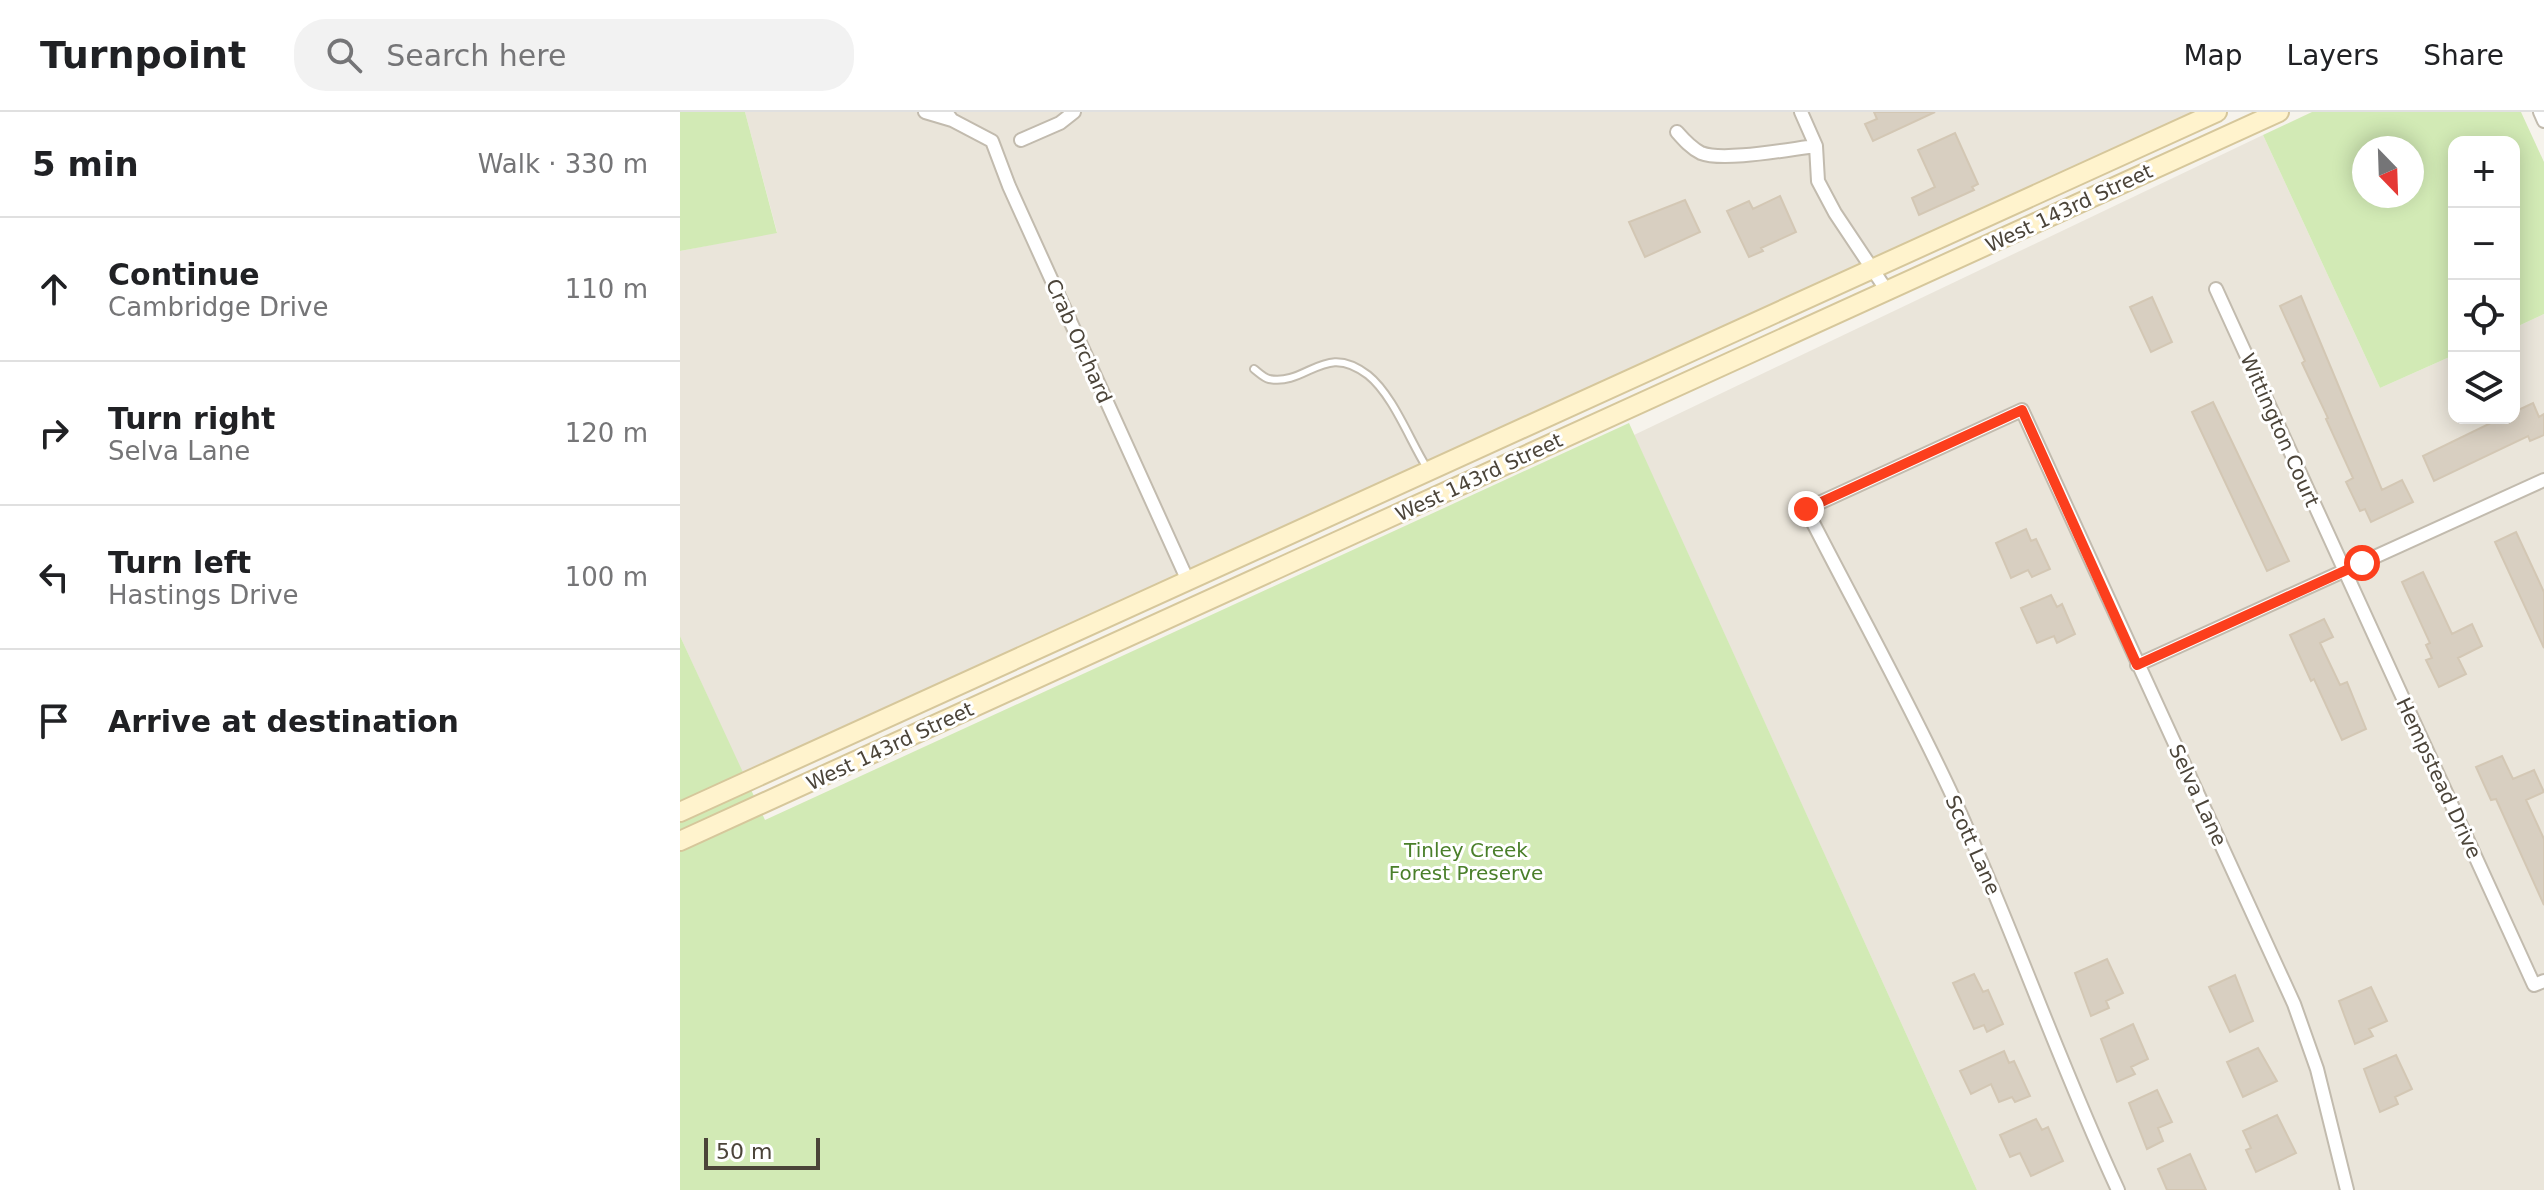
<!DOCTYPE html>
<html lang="en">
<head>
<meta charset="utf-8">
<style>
	body { margin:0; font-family:"DejaVu Sans",sans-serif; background:#f2f2f2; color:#202124 }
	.controls { position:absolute; right:24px; top:24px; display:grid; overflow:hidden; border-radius:16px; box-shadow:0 4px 20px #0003 }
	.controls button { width:72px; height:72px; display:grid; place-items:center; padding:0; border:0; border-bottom:2px solid #e0e0e0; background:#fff; color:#202124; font:40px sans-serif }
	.compass { position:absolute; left:1672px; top:24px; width:72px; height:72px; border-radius:50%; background:#fff; box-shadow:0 4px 20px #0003; rotate:157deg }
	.scale { position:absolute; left:24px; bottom:20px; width:116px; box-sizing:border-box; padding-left:8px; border:4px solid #4b4439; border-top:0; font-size:22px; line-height:28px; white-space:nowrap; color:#4b4439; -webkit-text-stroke:6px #fff; paint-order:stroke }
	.stop { position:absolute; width:24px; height:24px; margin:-18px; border:6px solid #fc3f1d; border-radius:50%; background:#fff }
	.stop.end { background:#fc3f1d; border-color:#fff; box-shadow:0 2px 8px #0008 }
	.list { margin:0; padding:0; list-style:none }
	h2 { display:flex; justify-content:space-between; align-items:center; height:104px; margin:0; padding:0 32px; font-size:34px }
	h2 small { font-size:26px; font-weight:400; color:#757577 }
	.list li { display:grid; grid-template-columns:52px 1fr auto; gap:24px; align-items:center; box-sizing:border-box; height:144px; padding:0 32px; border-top:2px solid #e0e0e0 }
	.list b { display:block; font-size:30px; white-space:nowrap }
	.list p { margin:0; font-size:26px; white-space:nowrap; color:#757577 }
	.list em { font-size:26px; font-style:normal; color:#757577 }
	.icon { flex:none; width:44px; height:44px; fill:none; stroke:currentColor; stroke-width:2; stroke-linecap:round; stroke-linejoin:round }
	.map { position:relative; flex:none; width:1864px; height:1078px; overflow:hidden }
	header { display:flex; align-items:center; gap:48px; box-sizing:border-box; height:112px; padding:0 40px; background:#fff; border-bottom:2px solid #e0e0e0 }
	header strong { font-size:38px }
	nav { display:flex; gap:44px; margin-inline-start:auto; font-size:28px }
	.search { width:560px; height:72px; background:#f2f2f2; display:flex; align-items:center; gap:20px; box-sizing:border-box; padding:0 28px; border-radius:32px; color:#757577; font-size:30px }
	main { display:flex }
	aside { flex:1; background:#fff }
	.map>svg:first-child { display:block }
	.residential { fill:#eae5da }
	.green { fill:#d2eab5; fill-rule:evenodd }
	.building { fill:#d8cfc1; stroke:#d3c7b4; stroke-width:2 }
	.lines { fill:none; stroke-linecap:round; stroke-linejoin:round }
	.service-casing { stroke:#c2bbae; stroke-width:10 }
	.minor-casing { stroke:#c2bbae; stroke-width:16 }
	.secondary-casing { stroke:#d6c79b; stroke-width:22 }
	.service { stroke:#fff; stroke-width:6 }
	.minor { stroke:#fff; stroke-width:12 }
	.secondary { stroke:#fff3cd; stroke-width:18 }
	.route { stroke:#fc3f1d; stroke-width:10 }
	.labels { text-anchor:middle; stroke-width:6; stroke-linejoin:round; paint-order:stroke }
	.street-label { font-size:20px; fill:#4b4439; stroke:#fff }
	.park-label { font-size:20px; fill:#4a7f2a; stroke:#fff }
</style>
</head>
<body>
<header>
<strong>Turnpoint</strong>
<div class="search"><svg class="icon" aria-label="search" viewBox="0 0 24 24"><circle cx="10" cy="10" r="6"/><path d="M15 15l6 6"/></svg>Search here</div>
<nav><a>Map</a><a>Layers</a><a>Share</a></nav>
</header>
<main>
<aside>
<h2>5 min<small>Walk · 330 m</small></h2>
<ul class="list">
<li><svg class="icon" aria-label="ahead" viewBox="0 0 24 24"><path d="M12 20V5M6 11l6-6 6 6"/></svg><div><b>Continue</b><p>Cambridge Drive</p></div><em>110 m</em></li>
<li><svg class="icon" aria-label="right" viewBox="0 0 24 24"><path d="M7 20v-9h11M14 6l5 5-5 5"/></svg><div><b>Turn right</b><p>Selva Lane</p></div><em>120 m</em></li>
<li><svg class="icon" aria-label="left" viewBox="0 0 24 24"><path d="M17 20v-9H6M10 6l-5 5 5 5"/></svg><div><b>Turn left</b><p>Hastings Drive</p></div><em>100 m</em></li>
<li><svg class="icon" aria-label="arrive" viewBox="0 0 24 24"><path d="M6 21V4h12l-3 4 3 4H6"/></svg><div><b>Arrive at destination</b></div></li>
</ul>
</aside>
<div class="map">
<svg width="1864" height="1078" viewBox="0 0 1864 1078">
	<rect width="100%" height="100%" fill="#f6f3ec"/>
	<path class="residential" d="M65 0H1515L63 662 0 524V139L97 120Z
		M1583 23 1700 276 1774 243V306H1834V216L1864 202V1078H1297L954 323Z"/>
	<path class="green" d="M0 0H65L97 121 0 139Z
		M1632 0H1841L1864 50V202L1834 216V30H1774V243L1700 276 1583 23ZM1684 36H1732V84H1684Z
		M949 311 1297 1078H0V524L85 708Z"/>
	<path class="building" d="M1194 0H1255L1193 29 1185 12 1197 7Z
		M1275 21 1298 72 1292 75 1294 78 1239 103 1232 86 1255 75 1238 38Z
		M1100 84 1116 120 1081 136 1083 139 1069 145 1047 99 1069 89 1073 97Z
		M1005 88 1020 120 965 145 949 110Z
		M1621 184 1702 378 1722 368 1733 390 1691 410 1685 397 1680 399 1666 370 1673 366 1646 307 1648 306 1622 251 1625 249 1600 194Z
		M1472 185 1492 230 1471 240 1450 195Z
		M1533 290 1609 449 1587 459 1512 300Z
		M1853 291 1859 305 1864 302V323L1850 329 1848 324 1754 369 1743 344 1821 306H1834V300Z
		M1346 417 1351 429 1356 427 1370 457 1352 465 1348 458 1331 466 1316 431Z
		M1836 420 1864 480V536L1815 430Z
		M1743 460 1772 522 1792 512 1802 534 1778 546 1786 562 1759 575 1746 548 1752 546 1746 533 1750 531 1722 470Z
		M1371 483 1377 495 1382 492 1395 522 1377 531 1374 524 1357 531 1341 496Z
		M1644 507 1653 525 1640 531 1660 573 1667 570 1686 617 1662 628 1634 567 1631 569 1610 523Z
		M1822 644 1833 667 1854 658 1864 680 1846 688 1864 727V793L1816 687 1811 688 1796 655Z
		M1427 847 1443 881 1426 889 1429 896 1411 904 1395 861Z
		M1294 862 1303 880 1308 878 1323 912 1307 920 1304 913 1294 917 1273 871Z
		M1555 863 1573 909 1550 920 1529 875Z
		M1691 875 1707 909 1689 917 1693 924 1675 932 1659 889Z
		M1453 912 1468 947 1451 955 1455 962 1437 970 1421 927Z
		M1578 936 1597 969 1563 985 1547 950Z
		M1324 939 1329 951 1334 949 1350 984 1335 990 1332 985 1319 990 1311 972 1291 982 1280 959Z
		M1716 943 1732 977 1715 985 1718 992 1700 1000 1684 957Z
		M1477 978 1492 1010 1478 1016 1483 1029 1467 1037 1449 991Z
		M1597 1003 1616 1041 1576 1060 1566 1038 1571 1036 1563 1019Z
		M1356 1007 1362 1018 1368 1015 1383 1049 1351 1064 1340 1041 1330 1045 1320 1023Z
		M1510 1042 1526 1078H1487L1478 1057Z"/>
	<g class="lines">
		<g class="service-casing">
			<path id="service" d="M574 257C578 260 584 266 589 267 628 274 644 229 688 263 713 283 730 329 747 356"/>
		</g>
		<g class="minor-casing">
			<path id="minor" d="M245 0 272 8 266 0
				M1121 0 1136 34 1138 69 1155 101 1207 179
				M1860 0 1864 9
				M272 8 312 29 329 74 508 469
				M997 20C1004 28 1011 36 1021 41 1043 50 1110 37 1136 34
				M341 28 380 11 394 0
				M1536 177 1854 873 1864 869
				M1457 553 1864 368
				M1438 1078C1378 949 1332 814 1273 685 1228 588 1175 493 1126 397L1342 298 1614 892 1637 957 1667 1078"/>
		</g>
		<g class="secondary-casing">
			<path id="secondary" d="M0 700 1537 0
				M0 729 1599 0"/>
		</g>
		<use href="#service" class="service"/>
		<use href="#minor" class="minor"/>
		<use href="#secondary" class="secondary"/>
	</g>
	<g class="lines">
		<path class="route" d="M1126 397 1342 298 1457 553 1682 451"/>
	</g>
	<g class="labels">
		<g class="street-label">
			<text transform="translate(1389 96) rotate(-25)" y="7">West 143rd Street</text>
			<text transform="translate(399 229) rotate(66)" y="7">Crab Orchard</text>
			<text transform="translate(1600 318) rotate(66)" y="7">Wittington Court</text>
			<text transform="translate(799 365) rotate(-25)" y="7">West 143rd Street</text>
			<text transform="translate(210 634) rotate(-25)" y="7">West 143rd Street</text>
			<text transform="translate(1759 666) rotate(65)" y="7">Hempstead Drive</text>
			<text transform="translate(1518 683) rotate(65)" y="7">Selva Lane</text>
			<text transform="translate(1293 733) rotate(66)" y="7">Scott Lane</text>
		</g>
		<g class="park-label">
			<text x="786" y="745">Tinley Creek<tspan x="786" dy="23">Forest Preserve</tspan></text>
		</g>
	</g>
</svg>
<div class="controls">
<button>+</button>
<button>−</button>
<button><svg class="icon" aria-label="locate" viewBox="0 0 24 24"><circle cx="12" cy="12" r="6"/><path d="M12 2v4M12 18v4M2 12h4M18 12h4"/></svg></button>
<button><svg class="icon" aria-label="layers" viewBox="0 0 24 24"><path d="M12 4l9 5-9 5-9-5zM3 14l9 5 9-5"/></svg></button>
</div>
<svg class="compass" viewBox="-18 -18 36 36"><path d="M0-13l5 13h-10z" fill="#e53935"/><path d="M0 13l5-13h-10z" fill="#757577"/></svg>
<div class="scale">50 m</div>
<div class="stop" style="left:1682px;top:451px"></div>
<div class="stop end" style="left:1126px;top:397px"></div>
</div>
</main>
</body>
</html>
